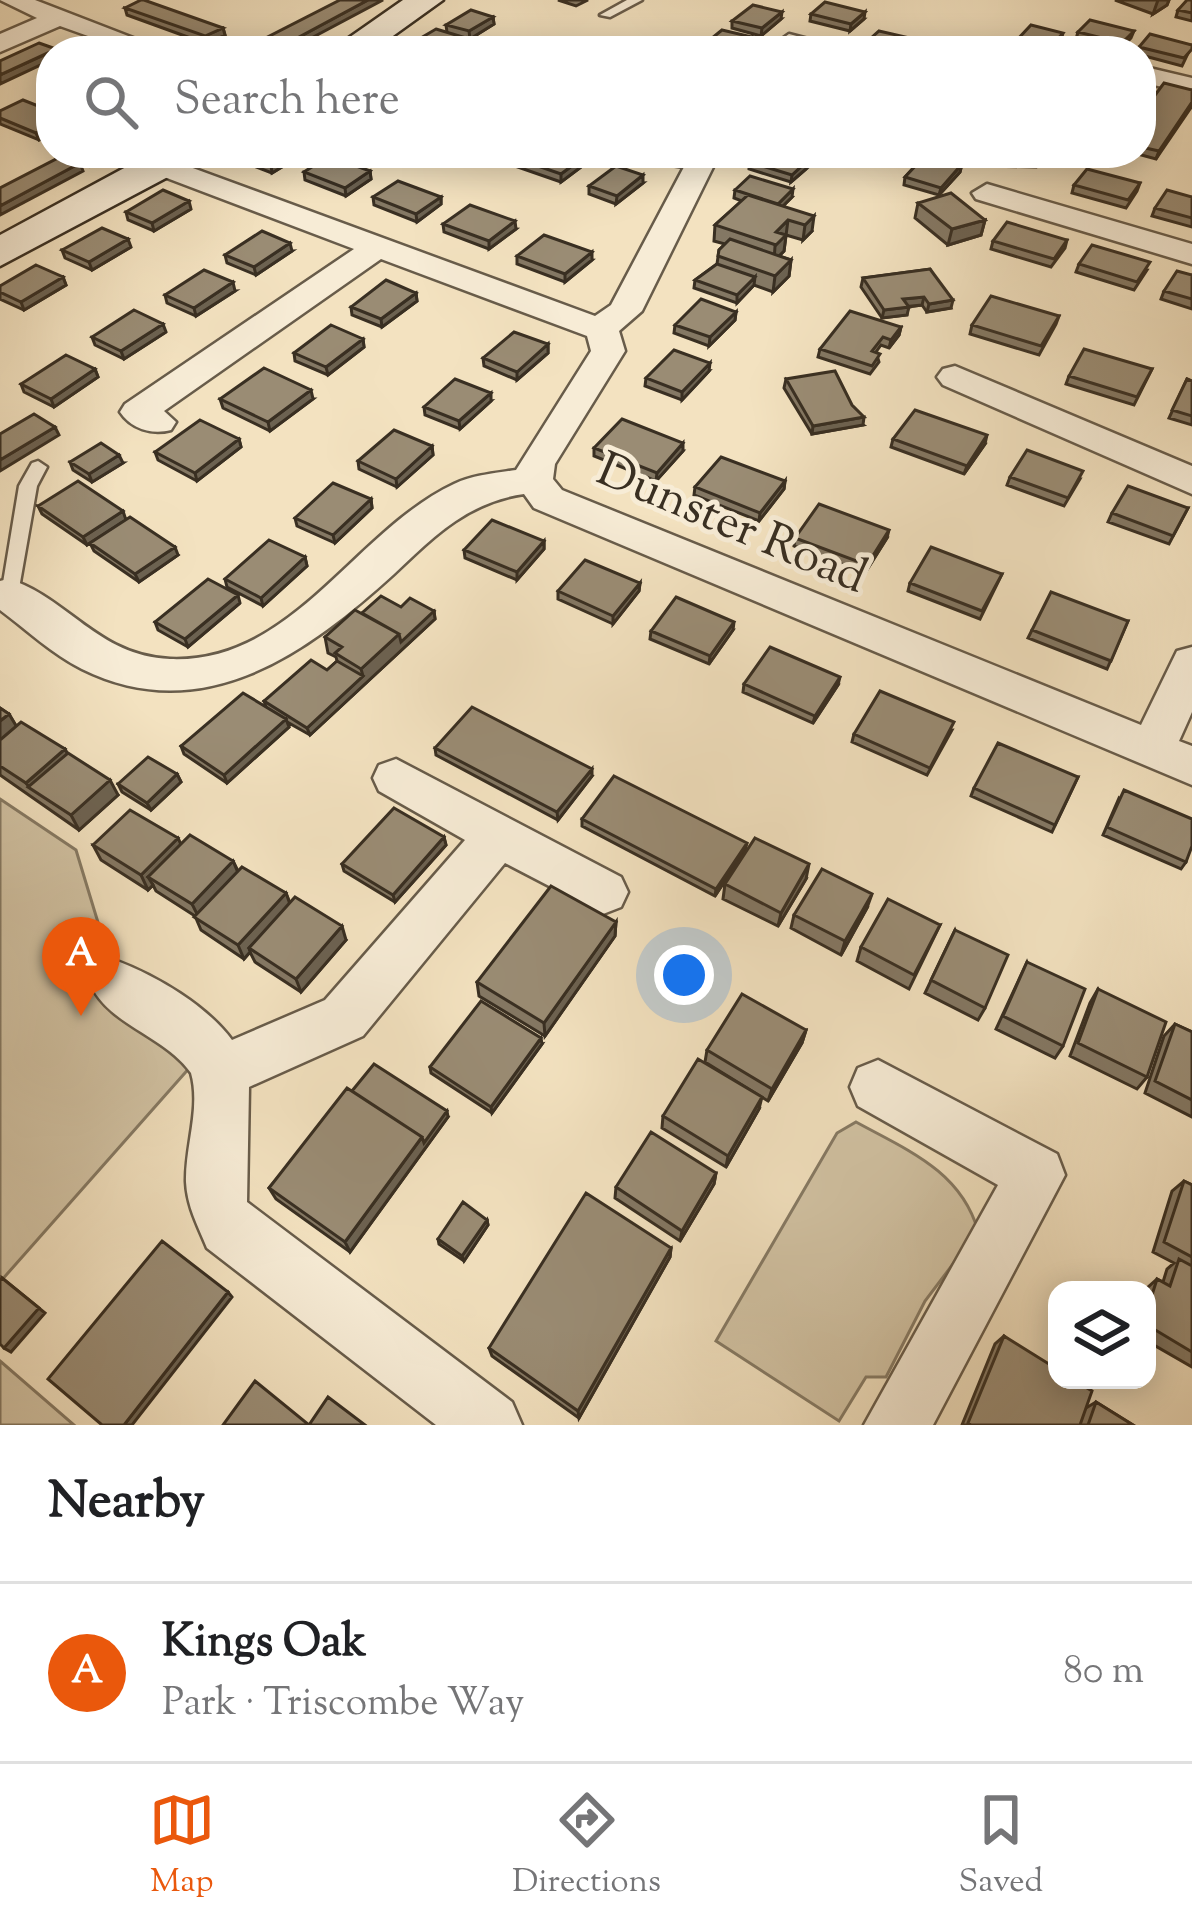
<!DOCTYPE html>
<html lang="en">
<head>
<meta charset="utf-8">
<style>
	body { margin:0; font-family:"Sorts Mill Goudy",serif; background:#f2f2f2; color:#202124 }
	.controls { position:absolute; right:36px; bottom:36px; display:grid; overflow:hidden; border-radius:24px; box-shadow:0 6px 30px #0003 }
	.controls button { width:108px; height:108px; display:grid; place-items:center; padding:0; border:0; border-bottom:3px solid #e0e0e0; background:#fff; color:#202124; font:60px sans-serif }
	.you { position:absolute; left:684px; top:975px; width:42px; height:42px; margin:-30px; border:9px solid #fff; border-radius:50%; background:#1a73e8; box-shadow:0 0 0 18px #1a73e833 }
	.badge { display:grid; place-items:center; width:78px; height:78px; border-radius:50%; background:#ea580c; color:#fff; font-size:39px; font-weight:700 }
	.pin { position:absolute; translate:-50% -99px; filter:drop-shadow(0 3px 6px #0008) }
	.pin::after { content:''; position:absolute; top:63px; width:42px; height:36px; background:inherit; clip-path:polygon(0 0,100% 0,50% 100%) }
	.list { margin:0; padding:0; list-style:none }
	h2 { display:flex; justify-content:space-between; align-items:center; height:156px; margin:0; padding:0 48px; font-size:51px }
	h2 small { font-size:39px; font-weight:400; color:#757577 }
	.list li { display:grid; grid-template-columns:78px 1fr auto; gap:36px; align-items:center; box-sizing:border-box; height:180px; padding:0 48px; border-top:3px solid #e0e0e0 }
	.list b { display:block; font-size:45px; white-space:nowrap }
	.list p { margin:0; font-size:39px; white-space:nowrap; color:#757577 }
	.list em { font-size:39px; font-style:normal; color:#757577 }
	.icon { flex:none; width:66px; height:66px; fill:none; stroke:currentColor; stroke-width:2; stroke-linecap:round; stroke-linejoin:round }
	.map { position:relative; flex:none; width:1192px; height:1425px; overflow:hidden }
	.search { position:absolute; background:#fff; box-shadow:0 6px 30px #0003; left:36px; right:36px; top:36px; height:132px; display:flex; align-items:center; gap:30px; box-sizing:border-box; padding:0 42px; border-radius:48px; color:#757577; font-size:45px }
	.sheet { height:336px; background:#fff }
	nav { display:flex; justify-content:space-around; align-items:center; box-sizing:border-box; height:168px; border-top:3px solid #e0e0e0; background:#fff; font-size:33px; color:#757577 }
	nav a { display:grid; justify-items:center; gap:6px }
	nav .on { color:#ea580c }
	.map>svg:first-child { display:block }
	.green { fill:#d3c4a5; stroke:#867a64; stroke-width:3 }
	.lines { fill:none; stroke-linecap:round; stroke-linejoin:round }
	.lane-casing { stroke:#685c4a; stroke-width:5 }
	.street-casing { stroke:#685c4a; stroke-width:5 }
	.secondary-casing { stroke:#392f22; stroke-width:5 }
	.lane { fill:#f7ecd6; fill-rule:evenodd }
	.street { fill:#f7ecd6; fill-rule:evenodd }
	.secondary { fill:#f7ecd6; fill-rule:evenodd }
	.wall { fill:#847864; stroke:#392f22; stroke-width:3 }
	.shaded-wall { fill:#6c6251; stroke:#392f22; stroke-width:3 }
	.building { fill:#9a8c74; stroke:#392f22; stroke-width:3 }
	.labels { text-anchor:middle; stroke-width:10; stroke-linejoin:round; paint-order:stroke }
	.street-label { font-size:48px; fill:#392f22; stroke:#f7ecd6 }
</style>
</head>
<body>
<div class="map">
<svg width="1192" height="1425" viewBox="0 0 1192 1425">
	<rect width="100%" height="100%" fill="#f3e2c0"/>
	<filter id="stains"><feTurbulence type="fractalNoise" baseFrequency=".00167" numOctaves="4"/><feColorMatrix values="0 0 0 0 .2 0 0 0 0 .09 0 0 0 0 .02 0 0 0 .5 -.17"/></filter>
	<radialGradient id="worn" r=".72"><stop offset=".6" stop-color="#630" stop-opacity="0"/><stop offset="1" stop-color="#630" stop-opacity=".3"/></radialGradient>
	<path class="green" d="M0 799 76 850 117 985 207 1048 0 1282Z
		M856 1122C907 1150 961 1171 978 1231L925 1301 886 1377H866L839 1421 716 1341 837 1133Z
		M0 1361 74 1425H0Z"/>
	<g class="lines">
		<g class="lane-casing">
			<path id="lane" d="M627 0H642L610 17 600 15Z
				M38 461 47 467 37 486 18 594 15 599 0 601 19 486 32 463Z"/>
		</g>
		<g class="street-casing">
			<path id="street" d="M0 0H35L167 51H130L60 26 0 52V34L37 18Z
				M789 34 835 46 839 51H765Z
				M1141 66 1192 78V94L1141 82Z
				M629 153H720L642 311 619 331 625 351 555 464 553 479 562 490 1141 725 1177 651 1192 647V712L1179 741 1192 746V785L534 508 524 494C468 502 434 536 394 574 307 653 203 729 82 669 52 654 27 630 0 610V581L8 579C68 597 97 656 170 659 293 664 354 531 454 484 473 475 496 473 516 470L591 351 587 336 381 259 164 411 176 422 171 430C152 435 131 429 120 412L125 404 354 249 151 172 146 166 151 160H171L595 316 611 305 684 167 633 159Z
				M987 184 1192 244V264L976 199 972 193Z
				M955 366 1192 466V494L943 385 937 377 943 369Z
				M396 759 621 877 628 892 621 907 603 914 505 863 363 1036 249 1087 247 1202 512 1402 522 1425H436L207 1248C198 1226 187 1206 186 1182 185 1146 201 1108 191 1073 165 1036 109 1025 91 985L98 968 117 961C157 976 207 1006 232 1040L325 1000 465 840 379 791 373 778 379 765Z
				M878 1060 1057 1154 1065 1175 933 1425H864L998 1185 858 1106 850 1087 858 1068Z"/>
		</g>
		<g class="secondary-casing">
			<path id="secondary" d="M403 0H443L372 51H330Z
				M152 153H202L196 162 0 266V235Z"/>
		</g>
		<use href="#lane" class="lane"/>
		<use href="#street" class="street"/>
		<use href="#secondary" class="secondary"/>
	</g>
	<path class="wall" d="M558 0H588L576 6Z
		M1115 0H1169L1167 5 1153 14Z
		M1192 0V21L1176 17 1178 10Z
		M125 8 223 28 225 35 207 44 127 15Z
		M811 14 864 19 850 31 810 21Z
		M493 17 494 24 470 39 466 38 467 45 457 51H402V49L447 32 446 25Z
		M781 19 761 36 732 28V21Z
		M1134 31 1131 38 1120 50 1076 39 1078 32Z
		M1061 40 1052 51H1013L1016 49V41Z
		M1192 45 1182 66 1141 55V51H1137L1139 47Z
		M1192 90 1156 159 1134 153H1141V114Z
		M0 111H51V135L39 140 0 124Z
		M70 153H114L90 166 72 158Z
		M232 153H297L298 157 272 173 233 158Z
		M478 153H509L499 160Z
		M912 153H943L938 154 937 157 962 164 960 172 939 195 904 185 905 177 916 165 908 163Z
		M980 153H1036L1038 160 1036 167 983 166Z
		M509 156H585V164L561 182 509 164Z
		M749 162 806 169 791 182 749 169Z
		M370 171 371 179 346 196 305 180 304 172Z
		M643 183 616 204 589 194V186Z
		M1140 183 1137 191 1126 208 1072 193 1074 185Z
		M735 190 792 197 783 206 812 231 803 240 786 235 784 251 779 256 791 260 789 276 773 292 754 285 737 303 694 288 695 280 717 264 719 250 725 244 714 241 715 225 742 201 734 198Z
		M373 197H441V204L417 222 374 205Z
		M1192 197V227L1152 216 1155 208Z
		M918 203 985 220 981 235 948 245 915 218Z
		M191 209 154 231 128 220 126 212Z
		M443 224 516 229 489 249 444 232Z
		M1067 240 1065 248 1051 267 991 249 993 241Z
		M131 247 92 270 65 258 62 250Z
		M292 251 256 275 227 263 225 255Z
		M517 256 592 260 565 282 517 264Z
		M1079 264 1147 270 1134 290 1076 272Z
		M930 269 951 308 927 312 922 305 908 307 907 315 882 318 861 287 863 278Z
		M1192 275V309L1161 299 1164 291Z
		M63 277 66 285 24 310 0 299V286Z
		M235 291 196 316 167 303 165 295Z
		M416 293 417 301 382 327 352 315 351 307Z
		M736 312 735 320 709 346 674 333 675 325Z
		M1059 316 1056 324 1039 355 970 334 972 325Z
		M901 327 899 335 889 348 881 345 876 352 879 362 870 374 818 357 820 349Z
		M166 332 124 359 95 345 92 337Z
		M363 339 364 347 328 375 295 361 294 353Z
		M548 344V353L517 380 484 366 483 358Z
		M95 369 98 377 54 407 24 392 21 384Z
		M1152 369 1134 405 1066 384 1069 376Z
		M709 371 682 400 645 386 646 378Z
		M786 379 863 425 812 434 784 388Z
		M1187 379 1192 381V425L1169 418Z
		M220 399H313L270 431 223 408Z
		M491 401 460 429 425 415 424 407Z
		M239 439 241 447 197 481 158 460 155 452Z
		M893 439 985 444 964 474 891 447Z
		M432 446 433 455 397 487 359 469 358 461Z
		M594 448 683 451 656 481 594 456Z
		M70 462 123 463 92 482 73 470Z
		M1010 477 1080 479 1064 506 1007 485Z
		M785 481 784 489 759 521 694 495 695 487Z
		M371 499 372 508 335 543 297 526 295 518Z
		M38 506 126 519 178 555 139 582 94 551 90 543 87 545 42 514Z
		M1188 508 1169 544 1108 522 1112 513Z
		M795 538H887L865 573 794 546Z
		M544 541V549L517 580 465 558 464 550Z
		M305 557 307 566 263 606 227 587 225 579Z
		M1002 574 980 619 908 591 910 583Z
		M640 583 639 591 613 624 558 599V591Z
		M240 603 188 647 158 630 155 622Z
		M401 607 434 611 435 619 310 735 287 722 289 727 227 783 184 754 181 746 266 707 264 701 327 670 337 661 336 657 328 653 325 637 362 613Z
		M1128 621 1107 669 1028 638 1032 630Z
		M733 630 709 664 650 639 651 631Z
		M744 684 838 685 813 723 743 692Z
		M0 708 9 714 16 726 65 749 67 754 118 795 79 830 0 775Z
		M952 730 927 775 852 742 854 734Z
		M435 748 592 776 558 820 436 755Z
		M177 774 181 782 151 810 122 792 118 784Z
		M1078 777 1052 832 971 796 974 788Z
		M1119 798 1186 862 1181 869 1103 835Z
		M582 819 745 850 715 896 582 826Z
		M444 837 446 845 395 902 344 871 342 864Z
		M93 845 233 861 238 871 286 893 290 903 346 940 301 992 255 962 250 952 244 959 201 930 195 916 156 891 153 885 148 890 101 860Z
		M806 879 778 926 723 899 725 884Z
		M867 908 841 955 791 928 794 915Z
		M616 922 615 936 545 1036 479 996 477 982Z
		M940 925 909 989 857 961 861 947Z
		M955 930 985 1008 978 1020 925 993Z
		M1027 962 1063 1046 1055 1058 996 1029Z
		M1098 989 1147 1077 1137 1089 1070 1056 1090 1003Z
		M1175 1024 1192 1032V1117L1145 1093 1164 1036Z
		M806 1030 802 1043 768 1101 705 1062 707 1050Z
		M542 1044 492 1113 431 1073 430 1067Z
		M352 1091 448 1117 350 1252 276 1199 269 1188Z
		M759 1109 726 1167 662 1128 663 1116Z
		M716 1173 714 1184 680 1241 615 1198 616 1187Z
		M1184 1181 1192 1185V1367L1147 1341 1146 1289 1157 1279 1163 1282 1167 1269 1174 1263 1153 1252 1172 1191Z
		M487 1220 488 1225 464 1261 439 1244 438 1239Z
		M671 1248 670 1257 579 1418 492 1356 489 1348Z
		M1004 1336 1086 1408 1096 1402 1133 1425H962L995 1344Z"/>
	<path class="shaded-wall" d="M368 0H383L287 51H273Z
		M1158 0H1169L1167 5 1153 14Z
		M782 12 781 19 761 36 762 28Z
		M865 12 864 19 850 31 851 24Z
		M493 17 494 24 470 39 469 31Z
		M223 28 225 35 207 44 205 36Z
		M1063 33 1061 40 1052 51H1048Z
		M752 37 751 45 744 51H736Z
		M466 38 467 45 457 51H445Z
		M51 52V60L0 84V75Z
		M1192 102V106L1156 159 1159 151Z
		M51 125V135L39 140 36 133Z
		M97 153H114L90 166 87 158Z
		M290 153H297L298 157 272 173 271 165Z
		M585 156V164L561 182V174Z
		M807 161 806 169 791 182 792 175Z
		M80 163 83 171 0 215V206Z
		M962 164 960 172 939 195 941 188Z
		M370 171 371 179 346 196 345 188Z
		M643 175V183L616 204 617 196Z
		M793 189 792 197 777 212 778 204Z
		M441 197V204L417 222 416 214Z
		M189 201 191 209 154 231 152 223Z
		M814 216 812 231 803 240 805 225Z
		M788 220 784 251 774 261 776 232Z
		M985 220 981 235 948 245 952 229Z
		M515 221 516 229 489 249V241Z
		M128 239 131 247 92 270 89 262Z
		M290 243 292 251 256 275 254 267Z
		M592 252V260L565 282V274Z
		M791 260 789 276 773 292 775 276Z
		M63 277 66 285 24 310 21 302Z
		M755 277 754 285 737 303V295Z
		M233 282 235 291 196 316 194 308Z
		M416 293 417 301 382 327 381 319Z
		M924 297 922 305 902 307 903 299Z
		M953 300 951 308 927 312 929 304Z
		M909 307 907 315 882 318 884 310Z
		M736 312 735 320 709 346 710 337Z
		M163 324 166 332 124 359 121 351Z
		M901 327 899 335 889 348 891 340Z
		M363 339 364 347 328 375 326 367Z
		M548 344V353L517 380V372Z
		M710 363 709 371 682 400V392Z
		M95 369 98 377 54 407 51 399Z
		M311 390 313 399 270 431 268 422Z
		M491 393V401L460 429 459 421Z
		M864 417 863 425 812 434 813 426Z
		M55 427 59 435 0 471V460Z
		M987 435 985 444 964 474 967 466Z
		M239 439 241 447 197 481 195 473Z
		M683 443V451L656 481 657 473Z
		M432 446 433 455 397 487 396 479Z
		M119 455 123 463 92 482 89 474Z
		M785 481 784 489 759 521 760 513Z
		M371 499 372 508 335 543 333 535Z
		M123 511 126 520 87 545 83 537Z
		M889 530 887 538 865 573 867 565Z
		M544 541V549L517 580V572Z
		M175 547 178 555 139 582 135 574Z
		M305 557 307 566 263 606 261 598Z
		M640 583 639 591 613 624V616Z
		M238 595 240 603 188 647 185 639Z
		M434 611 435 619 310 735 307 728 363 676 361 669 399 634Z
		M734 622 733 630 709 664 710 656Z
		M840 677 838 685 813 723 815 716Z
		M9 714 18 729 0 744V721Z
		M286 719 289 727 227 783 224 775Z
		M65 749 73 764 29 787 26 783Z
		M592 769V776L558 820 557 812Z
		M177 774 181 782 151 810 147 803Z
		M110 780 118 795 79 830 71 815Z
		M444 837 446 845 395 902 393 895Z
		M178 838 185 853 148 877 153 885 148 890 141 875Z
		M747 843 745 850 715 896 716 889Z
		M233 861 239 875 199 918 192 904Z
		M809 864 806 879 778 926 781 913Z
		M286 893 291 907 249 948 250 952 244 959 238 945Z
		M872 894 867 908 841 955 845 941Z
		M616 922 615 936 545 1036 544 1023Z
		M342 926 346 940 301 992 296 979Z
		M806 1030 802 1043 768 1101 772 1089Z
		M541 1038 542 1044 492 1113 491 1107Z
		M762 1097 759 1109 726 1167 728 1156Z
		M447 1111 448 1117 350 1252 345 1242 422 1137Z
		M716 1173 714 1184 680 1241 682 1231Z
		M487 1220 488 1225 464 1261 462 1256Z
		M671 1248 670 1257 579 1418 578 1411Z
		M2 1278 45 1313 11 1352 4 1348Z
		M228 1292 232 1297 132 1425H124Z"/>
	<path class="building" d="M141 0H144L223 28 205 36 125 8Z
		M340 0H368L273 51 254 44Z
		M1187 0H1192V13L1178 10Z
		M825 2 865 12 851 24 811 14Z
		M753 5 782 12 762 28 732 21Z
		M471 10 493 17 469 31 446 25Z
		M1090 20 1134 31 1122 43 1078 32Z
		M1031 25 1063 33 1049 49 1016 41Z
		M436 29 466 38 445 51 402 49Z
		M722 30 752 37 736 51H717L701 47Z
		M879 31 910 38 897 51H873L860 48Z
		M1150 34 1192 45V49L1184 58 1139 47Z
		M39 43 56 49 0 75V61Z
		M532 46 549 51H525Z
		M1018 46 1038 51H1013Z
		M1164 83 1192 90V102L1159 151 1141 147V114Z
		M23 100 51 111V125L36 133 0 118V111Z
		M75 153H97L87 158Z
		M239 153H290L271 165Z
		M514 153H577L585 156 561 174 509 156Z
		M759 153H781L807 161 792 175 749 162Z
		M912 153H935L932 156 962 164 941 188 905 177 922 159 910 155Z
		M983 153H1036L1038 160 985 158Z
		M62 156 80 163 0 206V188Z
		M329 156 370 171 345 188 304 172Z
		M616 166 643 175 617 196 589 186Z
		M1087 169 1140 183 1128 200 1074 185Z
		M750 176 793 189 778 204 735 190Z
		M398 181 441 197 416 214 373 197Z
		M163 190 189 201 152 223 126 212Z
		M1167 190 1192 197V218L1155 208Z
		M951 193 985 220 952 229 918 203Z
		M748 195 814 216 805 225 788 220 776 232 786 235 776 245 715 225Z
		M470 205 515 221 489 241 443 224Z
		M1007 222 1067 240 1054 259 993 241Z
		M102 228 128 239 89 262 62 250Z
		M262 231 290 243 254 267 225 255Z
		M544 235 592 252 565 274 517 256Z
		M730 239 791 260 775 276 718 256 719 250Z
		M1092 245 1150 262 1137 282 1079 264Z
		M717 264 755 277 737 295 695 280Z
		M36 265 63 277 21 302 0 292V286Z
		M930 269 953 300 929 304 924 297 903 299 909 307 884 310 863 278Z
		M204 270 233 282 194 308 165 295Z
		M1177 271 1192 275V299L1164 291Z
		M386 280 416 293 381 319 351 307Z
		M991 296 1059 316 1041 346 972 325Z
		M701 299 736 312 710 337 675 325Z
		M134 310 163 324 121 351 92 337Z
		M850 311 901 327 891 340 883 337 872 351 880 354 872 366 820 349Z
		M331 325 363 339 326 367 294 353Z
		M514 332 548 344 517 372 483 358Z
		M1084 349 1152 369 1137 397 1069 376Z
		M674 350 710 363 682 392 646 378Z
		M66 355 95 369 51 399 21 384Z
		M264 368 311 390 268 422 220 399Z
		M835 371 852 405 864 417 813 426 786 379Z
		M455 379 491 393 459 421 424 407Z
		M1187 379 1192 381V416L1172 410Z
		M915 410 987 435 967 466 893 439Z
		M34 414 55 427 0 460V434Z
		M622 419 683 443 657 473 594 448Z
		M200 420 239 439 195 473 155 452Z
		M394 430 432 446 396 479 358 461Z
		M101 443 119 455 89 474 70 462Z
		M1027 450 1083 471 1068 498 1010 477Z
		M721 457 785 481 760 513 695 487Z
		M78 481 123 511 83 537 38 506Z
		M333 483 371 499 333 535 295 518Z
		M1128 486 1188 508 1173 536 1112 513Z
		M819 504 889 530 867 565 795 538Z
		M130 517 175 547 135 574 90 543Z
		M492 520 544 541 517 572 464 550Z
		M269 540 305 557 261 598 225 579Z
		M931 547 1002 574 982 611 910 583Z
		M585 560 640 583 613 616 558 591Z
		M208 579 238 595 185 639 155 622Z
		M1051 592 1128 621 1111 661 1032 630Z
		M381 596 401 607 410 598 434 611 401 642 399 634 362 613Z
		M676 597 734 622 710 656 651 631Z
		M355 610 399 634 361 669 335 653 342 647 325 637Z
		M770 647 840 677 815 716 744 684Z
		M311 660 327 670 337 661 363 676 307 728 264 701Z
		M880 691 954 722 930 768 854 734Z
		M243 693 286 719 224 775 181 746Z
		M472 707 592 769 557 812 435 748Z
		M0 708 9 714 0 721Z
		M21 722 65 749 26 783 0 766V740Z
		M998 743 1078 777 1055 825 974 788Z
		M68 753 110 780 71 815 28 787Z
		M148 757 177 774 147 803 118 784Z
		M614 776 747 843 716 889 582 819Z
		M1124 790 1192 819V846L1186 862 1107 827Z
		M394 808 444 837 393 895 342 864Z
		M130 810 178 838 141 875 93 845Z
		M190 835 233 861 192 904 148 877Z
		M755 838 809 864 781 913 725 884Z
		M242 867 286 893 238 945 194 917Z
		M822 869 872 894 845 941 794 915Z
		M551 886 616 922 544 1023 477 982Z
		M295 897 342 926 296 979 249 948Z
		M888 899 940 925 914 975 861 947Z
		M955 930 1008 955 985 1008 931 980Z
		M1027 962 1085 989 1063 1046 1003 1016Z
		M1098 989 1166 1022 1147 1077 1078 1043Z
		M742 994 806 1030 772 1089 707 1050Z
		M481 1001 541 1038 491 1107 430 1067Z
		M1175 1024 1192 1032V1100L1155 1081Z
		M698 1059 762 1097 728 1156 663 1116Z
		M374 1064 447 1111 424 1143 422 1137 352 1091Z
		M347 1088 422 1137 345 1242 269 1188Z
		M651 1132 716 1173 682 1231 616 1187Z
		M1184 1181 1192 1185V1257L1164 1242Z
		M586 1193 671 1248 578 1411 489 1348Z
		M463 1202 487 1220 462 1256 438 1239Z
		M162 1241 228 1292 124 1425H102L48 1379Z
		M1179 1259 1192 1266V1352L1147 1325V1311L1157 1279 1170 1286Z
		M2 1278 39 1308 4 1348 0 1344V1281Z
		M1004 1336 1057 1369V1380H1074L1092 1391 1080 1425H971L968 1423Z
		M255 1381 309 1425H223Z
		M328 1397 365 1425H309Z
		M1096 1402 1133 1425H1088Z"/>
	<g class="labels">
		<g class="street-label">
			<text transform="translate(733 521) rotate(23)" y="17">Dunster Road</text>
		</g>
	</g>
	<rect width="100%" height="100%" filter="url(#stains)"/>
	<rect width="100%" height="100%" fill="url(#worn)"/>
</svg>
<div class="controls">
<button><svg class="icon" aria-label="layers" viewBox="0 0 24 24"><path d="M12 4l9 5-9 5-9-5zM3 14l9 5 9-5"/></svg></button>
</div>
<div class="you"></div>
<div class="pin badge" style="left:81px;top:1016px">A</div>
<div class="search"><svg class="icon" aria-label="search" viewBox="0 0 24 24"><circle cx="10" cy="10" r="6"/><path d="M15 15l6 6"/></svg>Search here</div>
</div>
<section class="sheet">
<h2>Nearby<small></small></h2>
<ul class="list">
<li><span class="badge">A</span><div><b>Kings Oak</b><p>Park · Triscombe Way</p></div><em>80 m</em></li>
</ul>
</section>
<nav>
<a class="on"><svg class="icon" aria-label="map" viewBox="0 0 24 24"><path d="M3 6l6-2 6 2 6-2v14l-6 2-6-2-6 2zM9 4v14M15 6v14"/></svg>Map</a>
<a><svg class="icon" aria-label="directions" viewBox="0 0 24 24"><path d="M12 3l9 9-9 9-9-9zM9 14v-3h6M13 9l2 2-2 2"/></svg>Directions</a>
<a><svg class="icon" aria-label="saved" viewBox="0 0 24 24"><path d="M7 4h10v16l-5-4-5 4z"/></svg>Saved</a>
</nav>
</body>
</html>
